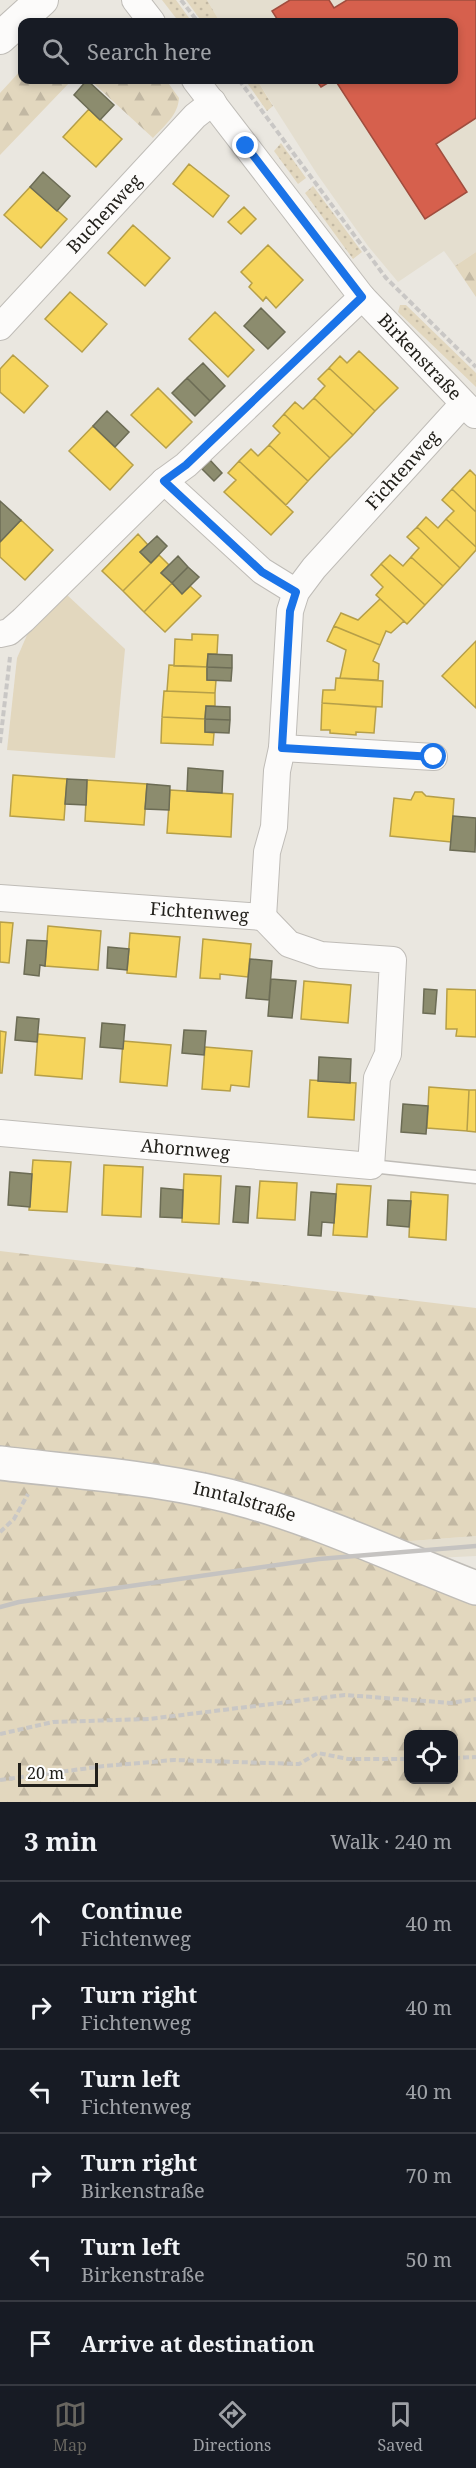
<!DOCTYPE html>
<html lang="en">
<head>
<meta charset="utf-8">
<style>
	body { margin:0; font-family:"Noto Serif",serif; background:#20242c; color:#f1f3f6 }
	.controls { position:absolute; right:18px; bottom:18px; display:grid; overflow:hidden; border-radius:12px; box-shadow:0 3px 9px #0003 }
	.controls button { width:54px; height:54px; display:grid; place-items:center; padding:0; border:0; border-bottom:2px solid #363941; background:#171b24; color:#f1f3f6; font:30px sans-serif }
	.scale { position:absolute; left:18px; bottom:15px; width:80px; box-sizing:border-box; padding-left:6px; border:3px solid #22201b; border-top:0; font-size:16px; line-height:21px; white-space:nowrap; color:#22201b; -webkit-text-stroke:4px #fff; paint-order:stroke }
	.stop { position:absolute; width:18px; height:18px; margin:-14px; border:4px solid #1a73e8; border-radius:50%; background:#fff }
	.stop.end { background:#1a73e8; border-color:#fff; box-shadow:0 2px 6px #0008 }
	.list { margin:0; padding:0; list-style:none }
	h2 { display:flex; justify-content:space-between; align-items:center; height:78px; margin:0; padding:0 24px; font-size:26px }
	h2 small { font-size:20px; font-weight:400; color:#9ea1a6 }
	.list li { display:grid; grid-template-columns:39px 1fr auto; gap:18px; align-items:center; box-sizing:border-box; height:84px; padding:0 24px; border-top:2px solid #363941 }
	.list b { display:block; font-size:22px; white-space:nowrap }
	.list p { margin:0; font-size:20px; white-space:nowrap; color:#9ea1a6 }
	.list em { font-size:20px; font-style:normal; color:#9ea1a6 }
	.icon { flex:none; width:33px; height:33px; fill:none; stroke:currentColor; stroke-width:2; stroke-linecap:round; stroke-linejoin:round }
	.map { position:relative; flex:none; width:476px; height:1802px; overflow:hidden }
	.search { position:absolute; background:#171b24; box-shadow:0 3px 9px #0003; left:18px; right:18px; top:18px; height:66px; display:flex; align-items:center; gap:15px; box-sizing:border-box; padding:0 21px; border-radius:12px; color:#9ea1a6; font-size:22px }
	.sheet { height:582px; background:#171b24 }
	nav { display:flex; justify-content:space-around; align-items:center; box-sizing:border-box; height:84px; border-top:2px solid #363941; background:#171b24; font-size:16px; color:#9ea1a6 }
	nav a { display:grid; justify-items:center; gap:3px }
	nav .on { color:#686660 }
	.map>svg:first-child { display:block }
	.built { fill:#e4decf }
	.grass { fill:url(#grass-dots) }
	.forest { fill:url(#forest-firs); fill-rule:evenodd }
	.park { fill:#e2d7be }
	.homes { fill:#f6d55c; stroke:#b69f48; stroke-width:1.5 }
	.shops { fill:#d6604d; stroke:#a04d3e; stroke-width:1.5 }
	.industry { fill:#8c8c6e; stroke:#6c6c55; stroke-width:1.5 }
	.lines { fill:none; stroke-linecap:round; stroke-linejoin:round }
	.service-casing { stroke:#bfbcb7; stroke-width:15 }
	.minor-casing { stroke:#bfbcb7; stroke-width:28 }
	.tertiary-casing { stroke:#bfbcb7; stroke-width:34 }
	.secondary-casing { stroke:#bfbcb7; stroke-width:36 }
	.path { stroke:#c9c7c5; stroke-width:4; stroke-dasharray:6 3; stroke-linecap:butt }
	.service { stroke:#fcfbfa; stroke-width:12 }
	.minor { stroke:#fcfbfa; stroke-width:26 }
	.tertiary { stroke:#fcfbfa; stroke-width:32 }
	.secondary { stroke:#fcfbfa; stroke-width:33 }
	.rail { stroke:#c5c3c1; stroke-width:4.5 }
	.route { stroke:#1a73e8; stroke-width:8 }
	.labels { text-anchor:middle; stroke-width:6; stroke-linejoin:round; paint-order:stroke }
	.street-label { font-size:18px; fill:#22201b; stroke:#fff }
</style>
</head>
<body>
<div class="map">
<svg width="476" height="1802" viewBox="0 0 476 1802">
	<defs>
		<pattern id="grass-dots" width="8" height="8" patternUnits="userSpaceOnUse" patternTransform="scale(1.5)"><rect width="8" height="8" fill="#e2d7be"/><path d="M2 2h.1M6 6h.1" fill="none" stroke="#c2b8a3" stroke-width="1.8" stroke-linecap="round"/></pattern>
		<pattern id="forest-firs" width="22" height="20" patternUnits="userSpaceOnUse" patternTransform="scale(1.5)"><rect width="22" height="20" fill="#e2d7be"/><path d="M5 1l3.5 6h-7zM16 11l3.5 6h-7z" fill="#c2b8a3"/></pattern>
	</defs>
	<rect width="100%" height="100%" fill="#eae7e0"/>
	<path class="built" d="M207 0H476V252L455 266 444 251 398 282 368 246 317 174 257 80H454V22H220Z
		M476 1536V1556L435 1558 398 1542Z"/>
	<path class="grass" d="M162 0H176L192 22H179Z
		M186 0H207L220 22H202Z
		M245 80H257L273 106 267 111Z
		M281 143 306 178 298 184 274 151Z
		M313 186 362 252 353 259 305 193Z
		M400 305H406L476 373V387L398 312Z"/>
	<path class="forest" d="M22 69V80H72L0 155V93Z
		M90 80H166L179 98C178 115 165 125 153 138Z
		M476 252V297L455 266Z
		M0 1251 476 1308V1536L398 1542 0 1452Z
		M0 1474 72 1482 246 1512 476 1602V1802H0ZM408 1734H454V1780H408Z"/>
	<path class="park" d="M66 594 125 649 115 758 7 750 17 658 27 635Z"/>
	<path class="homes" d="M89 109 122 139 96 167 63 137Z
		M189 164 229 196 213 217 173 184Z
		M30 187 67 219 41 248 4 215Z
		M244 207 256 219 241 234 228 222Z
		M133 225 170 258 145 286 108 253Z
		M268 245 303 280 276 308 266 297 263 301 249 287 252 283 241 272Z
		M70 292 107 324 82 352 45 319Z
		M215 312 254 350 228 377 189 339Z
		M359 351 398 388 375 411 329 368 340 356 347 363Z
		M13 355 48 386 24 413 0 392V369Z
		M329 368 375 411 353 435 314 398 325 386 318 379Z
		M158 388 192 422 166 448 131 415Z
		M314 398 353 435 330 458 284 414 295 402 303 409Z
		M284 414 330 458 308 481 269 445 280 433 273 426Z
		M93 426 133 465 110 490 69 451Z
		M269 445 308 481 286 505 239 461 251 449 258 456Z
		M239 461 293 512 271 535 224 492 236 480 228 473Z
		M470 470 476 476V512L452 489Z
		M452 489 476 512V547L446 519 454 511 442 500Z
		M426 517 438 528 446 519 476 547V550L460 568 417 527Z
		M21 520 53 550 25 580 0 557V542Z
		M417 527 460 568 443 586 411 557 419 548 407 537Z
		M138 534 148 545 140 552 151 563 123 591 102 571Z
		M159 555 169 565 161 573 172 583 144 612 123 591Z
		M390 555 403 566 411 557 443 586 425 605 381 564Z
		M381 564 425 605 407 624 376 595 383 587 371 575Z
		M172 583 182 594 190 586 201 596 165 632 144 612Z
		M380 599 404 621 391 633 386 631 380 645 334 626 341 613 358 620Z
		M334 626 380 645 373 661 379 664 378 680 340 678 346 650 327 641Z
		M192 634 218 635 217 654H208L207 667 174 666 175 639 192 640Z
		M476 641V708L442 676Z
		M169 665 207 667V680H216L215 693 167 691Z
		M336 678 383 681 382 707 322 703 323 690H335Z
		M164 691 215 693V706H206L205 719 162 717Z
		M322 703 376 707 374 733 356 732V735L330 733V730H321Z
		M162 717 205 719V732L214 733 213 745 161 743Z
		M13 775 67 779 64 820 10 816Z
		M87 780 147 784 144 825 85 821Z
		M170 790 233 794 231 837 167 833Z
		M415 792H422L426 796 454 799 451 842 390 836 394 798 411 800Z
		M0 922 13 923 9 963 0 962Z
		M48 926 101 931 98 970 45 966Z
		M130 933 180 937 176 977 127 973Z
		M203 939 251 944 248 977 220 974V979L200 978Z
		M304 981 351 985 348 1023 301 1019Z
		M447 989 476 990V1037L456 1036 457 1029H446Z
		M0 1031 6 1032 2 1073H0Z
		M38 1034 85 1038 82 1079 35 1075Z
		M123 1041 171 1045 167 1086 120 1082Z
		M205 1047 252 1051 249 1087 231 1085 230 1091 202 1089Z
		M310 1080 356 1083 354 1120 308 1117Z
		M429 1087 469 1090 467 1131 427 1128Z
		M469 1090H476V1132L467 1131Z
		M33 1160 71 1162 67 1212 29 1210Z
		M104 1165 143 1167 141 1217 102 1215Z
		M184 1174 221 1176 219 1224 182 1222Z
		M260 1181 297 1183 295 1220 257 1218Z
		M337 1184 371 1186 367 1237 333 1235Z
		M411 1192 448 1195 446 1240 409 1237Z"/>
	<path class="shops" d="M290 0H329L334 8 347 0H476V118L436 144 467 192 425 219 335 80H454V22H279L272 11Z
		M316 80H333L321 87Z"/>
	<path class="industry" d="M87 80 114 105 100 120 74 95Z
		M43 172 70 196 57 211 30 187Z
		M261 308 285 332 268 349 244 326Z
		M203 363 225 386 210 401 187 378Z
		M187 378 210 401 195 416 172 393Z
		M107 411 129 432 115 447 93 426Z
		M210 460 222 473 214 481 202 469Z
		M0 501 21 520 0 542Z
		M157 536 167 546 151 563 140 552Z
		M178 556 188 567 172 583 161 573Z
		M188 567 199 577 182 594 172 583Z
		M208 654 232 655V668L207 667Z
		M207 667 232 668 231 681 207 680Z
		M206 706 230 707V720L205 719Z
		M205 719 230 720 229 733 205 732Z
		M188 768 223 771 222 793 187 791Z
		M67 779 87 780 86 805 65 804Z
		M147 784 170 786 169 810 145 809Z
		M453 816 476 818 475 852 450 850Z
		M27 940 47 941 45 966 40 965 39 976 24 974Z
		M108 947 129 949 127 970 107 968Z
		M250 959 272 961 269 1000 246 998Z
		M271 979 296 981 292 1018 268 1016Z
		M424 989 437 990 435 1014 423 1013Z
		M17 1017 39 1019 37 1042 15 1040Z
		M102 1023 125 1025 123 1049 100 1047Z
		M184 1030 206 1031 204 1055 182 1053Z
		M319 1057 351 1059 350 1083 318 1081Z
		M403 1104 428 1106 426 1134 401 1132Z
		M10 1172 32 1174 30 1207 8 1205Z
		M236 1186 250 1187 248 1223 233 1222Z
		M161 1188 183 1190 182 1218 160 1217Z
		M311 1192 336 1194 334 1223 322 1222 321 1236 308 1235Z
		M388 1200 411 1201 409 1227 387 1225Z"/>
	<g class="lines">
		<g class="service-casing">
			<path id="service" d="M371 1166 476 1177"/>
		</g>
		<g class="minor-casing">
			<g id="minor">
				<path d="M135 0 152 22"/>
				<path id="s1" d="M195 80 362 297 475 415"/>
				<path id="s2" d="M0 327 195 116 213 102"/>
				<path d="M164 481 262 571 296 592"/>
				<path d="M0 634 9 632 23 620 164 481 186 465 362 297"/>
				<path d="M282 748 434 757"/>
				<path id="s3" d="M0 898 263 917"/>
				<path id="s4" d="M263 917 267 852 274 827 277 771 282 748 290 611 296 592 314 568 463 404"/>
				<path id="s5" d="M0 1133 371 1166 377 1078 388 1054 393 960 321 955 289 944 263 917"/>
			</g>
		</g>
		<g class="tertiary-casing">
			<path id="tertiary" d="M0 38 42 0"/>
		</g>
		<g class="secondary-casing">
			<g id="secondary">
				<path id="s6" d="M0 1463C84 1473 170 1478 251 1502 328 1524 401 1559 476 1588"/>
			</g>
		</g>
		<path class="path" d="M181 0 198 22
			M239 80 386 278 476 367
			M0 743 10 657
			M0 1532 14 1519 28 1494
			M0 1734 53 1722 149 1719 345 1695 451 1703 476 1699
			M454 1758 476 1757
			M0 1780 104 1766 174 1760 299 1764 318 1753 348 1759H408"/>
		<use href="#service" class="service"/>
		<use href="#minor" class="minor"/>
		<use href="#tertiary" class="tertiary"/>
		<use href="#secondary" class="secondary"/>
		<path class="rail" d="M0 1607 19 1602 319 1559 476 1546"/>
	</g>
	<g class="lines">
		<path class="route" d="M246 146 362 297 186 465 164 481 262 572 296 592 290 611 282 748 434 757"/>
	</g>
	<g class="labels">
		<g class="street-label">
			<text dy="6" stroke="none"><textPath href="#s2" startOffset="154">Buchenweg</textPath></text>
			<text dy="6" stroke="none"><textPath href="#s1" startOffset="357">Birkenstraße</textPath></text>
			<text dy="6" stroke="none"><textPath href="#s4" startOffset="490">Fichtenweg</textPath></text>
			<text dy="6" stroke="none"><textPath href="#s3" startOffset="200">Fichtenweg</textPath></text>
			<text dy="6" stroke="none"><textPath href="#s5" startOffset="186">Ahornweg</textPath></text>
			<text dy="6" stroke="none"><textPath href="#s6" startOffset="248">Inntalstraße</textPath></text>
		</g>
	</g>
</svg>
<div class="controls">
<button><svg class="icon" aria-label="locate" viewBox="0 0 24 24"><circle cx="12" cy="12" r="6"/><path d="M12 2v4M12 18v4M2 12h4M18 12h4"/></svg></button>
</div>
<div class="scale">20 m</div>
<div class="stop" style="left:434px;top:757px"></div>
<div class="stop end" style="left:246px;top:146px"></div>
<div class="search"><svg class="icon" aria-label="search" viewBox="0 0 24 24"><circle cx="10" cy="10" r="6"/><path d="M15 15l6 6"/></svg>Search here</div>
</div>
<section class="sheet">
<h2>3 min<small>Walk · 240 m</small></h2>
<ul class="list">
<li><svg class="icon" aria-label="ahead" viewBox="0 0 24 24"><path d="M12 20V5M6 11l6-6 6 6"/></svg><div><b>Continue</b><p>Fichtenweg</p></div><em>40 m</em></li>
<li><svg class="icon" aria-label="right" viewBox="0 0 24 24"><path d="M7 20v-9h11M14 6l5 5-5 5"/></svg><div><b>Turn right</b><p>Fichtenweg</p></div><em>40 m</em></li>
<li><svg class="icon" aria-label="left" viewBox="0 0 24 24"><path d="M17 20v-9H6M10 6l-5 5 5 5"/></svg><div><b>Turn left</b><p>Fichtenweg</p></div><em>40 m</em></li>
<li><svg class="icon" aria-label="right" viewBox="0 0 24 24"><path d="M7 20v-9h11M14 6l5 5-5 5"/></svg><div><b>Turn right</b><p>Birkenstraße</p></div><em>70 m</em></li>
<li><svg class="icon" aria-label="left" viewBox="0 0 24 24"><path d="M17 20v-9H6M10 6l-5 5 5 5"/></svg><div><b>Turn left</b><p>Birkenstraße</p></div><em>50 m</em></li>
<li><svg class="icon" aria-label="arrive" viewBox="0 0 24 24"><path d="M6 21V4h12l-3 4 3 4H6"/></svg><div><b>Arrive at destination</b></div></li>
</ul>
</section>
<nav>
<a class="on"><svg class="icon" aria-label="map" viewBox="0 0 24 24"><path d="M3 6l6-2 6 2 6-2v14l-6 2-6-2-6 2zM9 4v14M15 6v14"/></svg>Map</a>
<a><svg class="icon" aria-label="directions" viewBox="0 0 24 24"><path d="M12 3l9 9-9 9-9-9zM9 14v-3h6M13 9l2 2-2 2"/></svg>Directions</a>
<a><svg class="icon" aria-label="saved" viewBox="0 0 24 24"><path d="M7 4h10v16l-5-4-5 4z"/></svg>Saved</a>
</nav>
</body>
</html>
